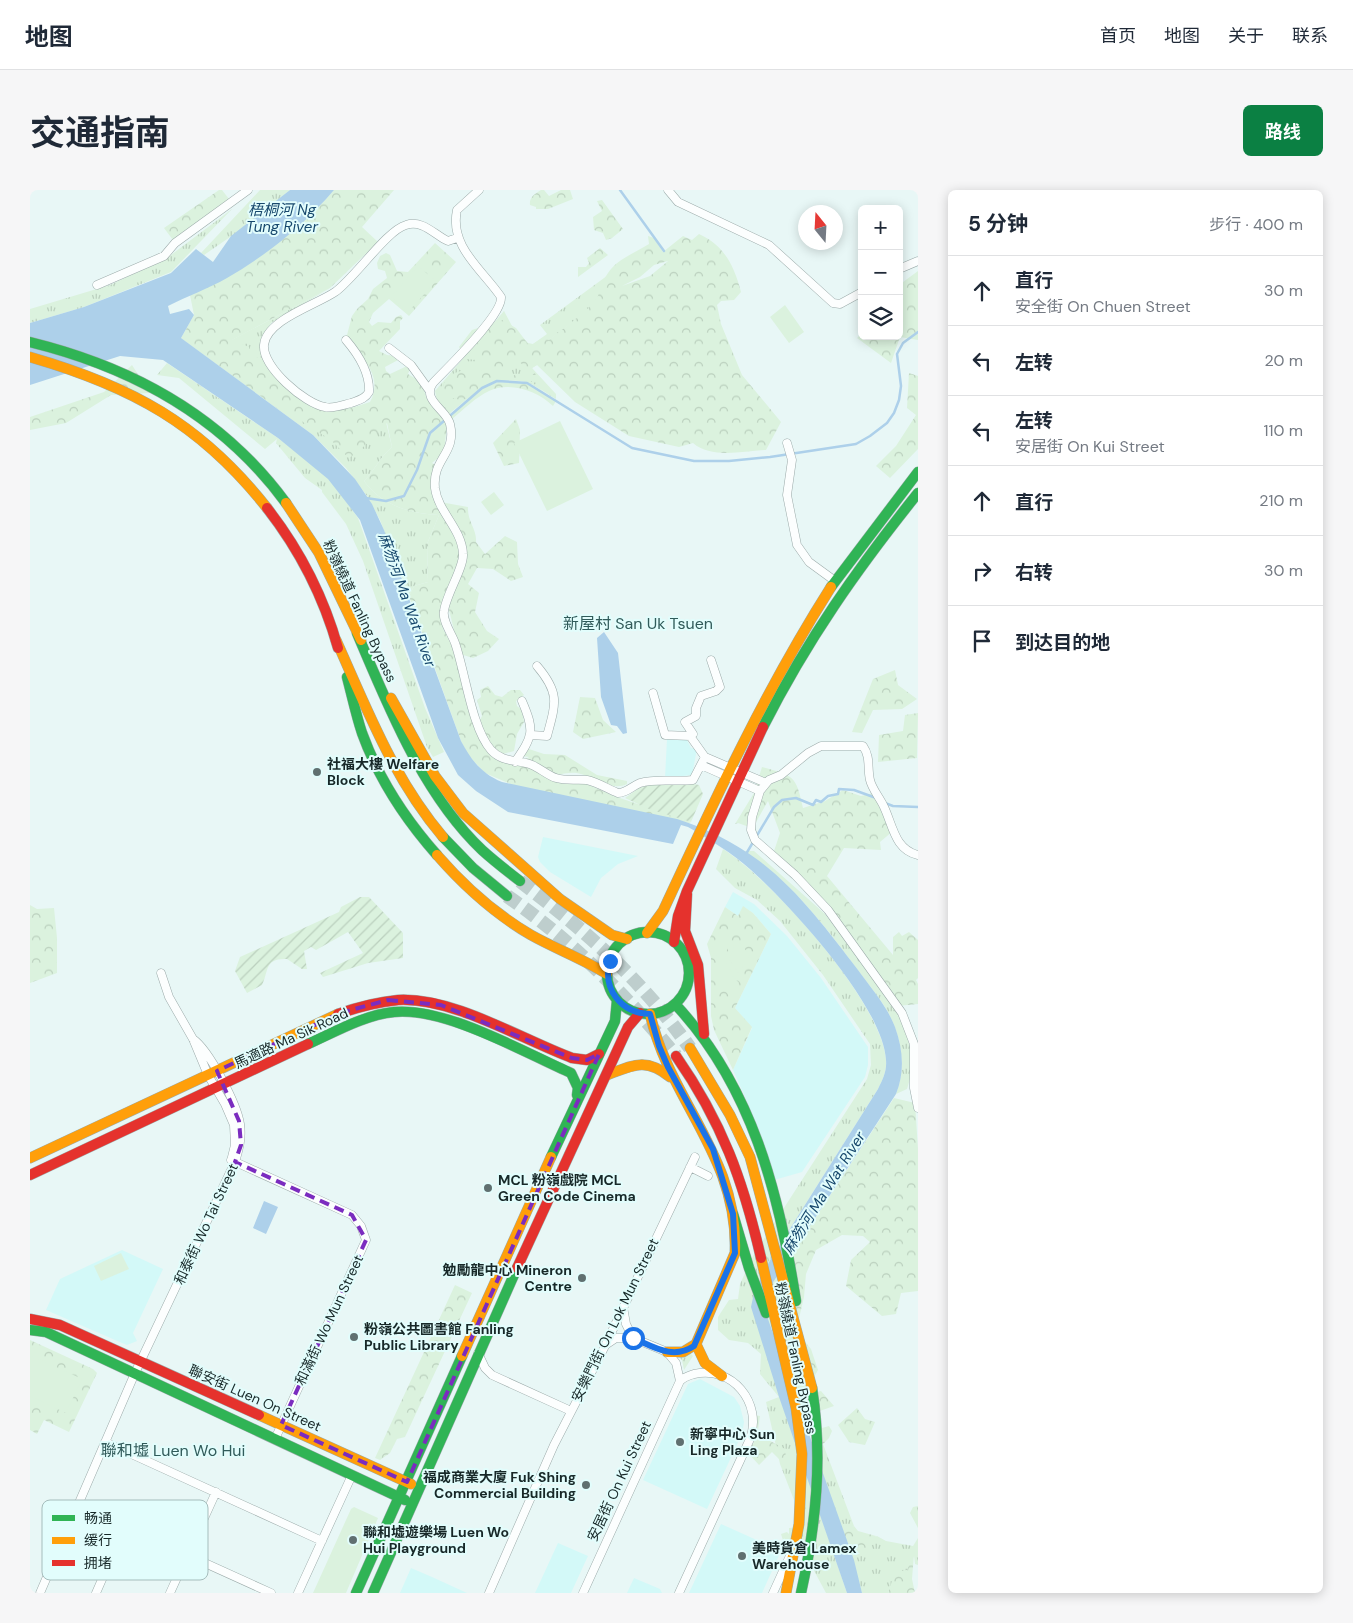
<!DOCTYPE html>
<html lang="zh">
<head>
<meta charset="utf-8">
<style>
	body { margin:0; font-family:"DM Sans","Noto Sans SC",sans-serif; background:#f6f6f7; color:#1f2937 }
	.controls { position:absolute; right:15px; top:15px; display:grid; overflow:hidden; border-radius:8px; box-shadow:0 2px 12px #0003 }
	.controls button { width:45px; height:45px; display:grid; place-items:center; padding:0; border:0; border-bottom:1px solid #e0e1e3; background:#fff; color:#1f2937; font:25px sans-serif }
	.compass { position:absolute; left:768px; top:15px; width:45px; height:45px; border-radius:50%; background:#fff; box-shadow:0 2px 12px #0003; rotate:342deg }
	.stop { position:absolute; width:15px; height:15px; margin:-11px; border:4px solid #1a73e8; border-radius:50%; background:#fff }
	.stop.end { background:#1a73e8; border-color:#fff; box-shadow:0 1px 5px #0008 }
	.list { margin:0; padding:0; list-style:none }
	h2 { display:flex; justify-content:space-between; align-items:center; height:65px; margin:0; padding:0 20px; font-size:21px }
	h2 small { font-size:16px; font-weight:400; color:#747a83 }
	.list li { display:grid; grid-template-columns:32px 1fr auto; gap:15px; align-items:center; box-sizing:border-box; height:70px; padding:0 20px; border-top:1px solid #e0e1e3 }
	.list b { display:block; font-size:19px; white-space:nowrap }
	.list p { margin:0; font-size:16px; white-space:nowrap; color:#747a83 }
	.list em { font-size:16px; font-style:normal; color:#747a83 }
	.icon { flex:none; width:28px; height:28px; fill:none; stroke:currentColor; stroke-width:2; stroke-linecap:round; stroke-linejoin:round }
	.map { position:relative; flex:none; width:888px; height:1403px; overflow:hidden; border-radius:8px }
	header { display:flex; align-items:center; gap:30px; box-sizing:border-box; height:70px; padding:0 25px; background:#fff; border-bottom:1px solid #e0e1e3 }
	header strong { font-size:24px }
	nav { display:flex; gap:28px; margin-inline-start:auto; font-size:18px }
	.intro { display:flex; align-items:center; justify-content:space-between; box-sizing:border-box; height:120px; padding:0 30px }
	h1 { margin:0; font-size:35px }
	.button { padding:12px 22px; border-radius:8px; background:#0b8043; color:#fff; font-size:18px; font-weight:700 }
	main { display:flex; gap:30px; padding:0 30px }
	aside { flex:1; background:#fff; border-radius:8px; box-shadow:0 2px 12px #0003 }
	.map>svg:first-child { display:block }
	.built { fill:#d3f9f8 }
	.grass { fill:url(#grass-tufts) }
	.forest { fill:url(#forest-crowns); fill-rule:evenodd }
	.garden { fill:url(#garden-furrows) }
	.pitch { fill:#dbf2de }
	.water { fill:#add0ea }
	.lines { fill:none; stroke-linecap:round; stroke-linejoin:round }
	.stream { stroke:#add0ea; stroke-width:2.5 }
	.highway-tunnel { stroke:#bececd; stroke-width:14; stroke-dasharray:14 7; stroke-linecap:butt }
	.street-casing { stroke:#9cabaa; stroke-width:9 }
	.fast-casing { stroke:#9cabaa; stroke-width:11 }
	.slow-casing { stroke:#9cabaa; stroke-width:11 }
	.jam-casing { stroke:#9cabaa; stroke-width:11 }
	.street { stroke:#fcfefe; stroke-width:8 }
	.fast { stroke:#30b455; stroke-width:10 }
	.slow { stroke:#ff9f0a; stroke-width:10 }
	.jam { stroke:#e5322d; stroke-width:10 }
	.route { stroke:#1a73e8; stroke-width:6 }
	.marked { fill:none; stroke:#7b2cbf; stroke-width:4; stroke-dasharray:10 6; stroke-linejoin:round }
	.poi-dot { fill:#607070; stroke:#e2fdfc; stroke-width:2 }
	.labels { text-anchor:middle; stroke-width:4; stroke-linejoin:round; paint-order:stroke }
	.street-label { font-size:14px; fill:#172828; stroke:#e2fdfc }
	.poi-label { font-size:14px; font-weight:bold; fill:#172828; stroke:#e2fdfc; text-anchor:start }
	.water-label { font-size:15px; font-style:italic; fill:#16476c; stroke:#e2fdfc }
	.quarter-label { font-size:16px; fill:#315b5a; stroke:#e2fdfc }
	.key { fill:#e2fdfc; stroke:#a5bdbc; stroke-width:1 }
	.key-label { font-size:14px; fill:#172828 }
</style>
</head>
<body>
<header>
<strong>地图</strong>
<nav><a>首页</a><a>地图</a><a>关于</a><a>联系</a></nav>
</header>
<div class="intro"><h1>交通指南</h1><a class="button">路线</a></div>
<main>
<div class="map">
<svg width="888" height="1403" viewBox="0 0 888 1403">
	<defs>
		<pattern id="grass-tufts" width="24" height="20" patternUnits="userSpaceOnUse" patternTransform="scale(1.25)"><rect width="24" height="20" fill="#dbf2de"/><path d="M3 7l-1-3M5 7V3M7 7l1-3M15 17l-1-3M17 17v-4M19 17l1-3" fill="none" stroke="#bbd0be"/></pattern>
		<pattern id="forest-crowns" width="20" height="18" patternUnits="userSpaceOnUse" patternTransform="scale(1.25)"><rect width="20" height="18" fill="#dbf2de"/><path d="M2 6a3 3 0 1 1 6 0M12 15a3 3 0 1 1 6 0" fill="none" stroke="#bbd0be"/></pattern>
		<pattern id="garden-furrows" width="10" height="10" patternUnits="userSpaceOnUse" patternTransform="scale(1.25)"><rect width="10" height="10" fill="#dbf2de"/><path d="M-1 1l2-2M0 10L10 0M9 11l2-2" fill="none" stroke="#bbd0be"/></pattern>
	</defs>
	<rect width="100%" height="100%" fill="#e8f7f6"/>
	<path class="built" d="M637 549 657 550 661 558 667 559 662 585 635 588Z
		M513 647 608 666 588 674 571 688 561 707 520 682 510 672 508 667Z
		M703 702 724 714 757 746 791 788 838 857V875L835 887 772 982 744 990 718 914 703 880 722 838 705 818 741 744 723 723 714 717 708 726 695 717Z
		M92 1060 133 1079 103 1143 107 1151 97 1155 92 1153 16 1120 30 1089Z
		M670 1189 704 1207 710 1216 714 1232 712 1244 677 1319 613 1290 658 1194Z
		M691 1334 751 1361 732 1403H659Z
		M528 1353 558 1366 541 1403H505Z
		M381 1378 402 1387 437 1403H370Z
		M604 1388 630 1399 632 1403H597Z"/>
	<path class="grass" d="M230 0H260L216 36 174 65 171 63Z
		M202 19 141 82 54 117 0 133V119L80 95 137 68Z
		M619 55 629 66 510 157 507 175 502 178 526 204V209C517 204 505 194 495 192 460 185 444 204 419 224L407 211 405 201 474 121 482 136 498 153 503 154 517 144 510 135Z
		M300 98 241 133 233 148 231 164 237 177 275 212 288 219 314 220 356 232 362 257C350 267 345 280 334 291 351 315 381 324 409 325L397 354 398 392 384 396 379 406 350 330 337 306 316 278 283 245 151 148 194 154Z
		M137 173 248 248 299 287 328 328 395 518 414 562 403 567 397 557 333 371 316 334 292 302V300L275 288 246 253 247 249 235 259 149 188 127 185Z
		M693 659C742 690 852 812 856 870 857 881 853 889 848 899L739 1072 742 1182 817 1403H796L775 1364 767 1359 769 1323 750 1274 736 1212 749 1207 730 1184 731 1164 718 1153 699 1150 688 1140V1127L699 1110 708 1109 710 1094 723 1066 837 889 841 875 840 854 793 785 750 731 727 710 705 698 686 679Z
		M714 661H724L794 723 852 796 874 831 884 875 877 899 866 904C876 879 872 850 860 826 852 810 838 794 827 779 795 736 761 691 714 661Z
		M660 1163 663 1166 654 1180 652 1170 647 1165Z
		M793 1254 824 1336 813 1342 793 1288Z
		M888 1316V1338L880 1323 883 1317Z
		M847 1346 856 1351 883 1356 888 1348V1375L885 1374 884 1366 877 1380 861 1396 858 1403H832L820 1361 829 1364 839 1349Z"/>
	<path class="forest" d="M189 0H192L199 9 143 50 134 38Z
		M304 0H364L332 37 348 52 300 98 202 150 219 157V160L212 162 210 167 215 172 228 167 234 168 255 194V201C282 226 306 224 340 212 354 187 333 165 314 152L313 147 317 145 322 126 327 119 338 109 343 99 357 88 355 81 348 79 347 73 350 66 356 63 360 65 367 81 378 82 405 53 426 72 379 126 359 109 343 123 339 132 342 136 348 132 361 133 366 127 371 125 373 128 370 131V139L349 161 357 165 369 167 368 170 355 177 356 181 360 184 377 176 380 179 378 184 391 192 397 209 417 234 414 263 402 273 408 276 405 294 410 312 438 317C437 331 447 339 446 352L455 364 475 346 487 352 488 374 493 387 481 391 463 379 447 378 438 394 449 403 445 422 457 441 469 449 458 461 443 468 430 464 419 420 413 412 410 424 413 439 425 461 450 530 452 526 447 510 451 507 450 500 458 496 465 505 472 507 481 500H490L494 505 486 511 487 516 492 520 494 532 487 544 484 561 473 564V572L486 576 499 567 492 566 496 558 514 564 535 565 567 585 597 591V594C581 602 563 586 547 583 540 582 533 584 526 585L527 593 557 594 584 606 661 632 659 633 485 596 455 583 438 565 431 551 379 406 384 396 398 392 397 354 409 325C381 324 351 315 334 291 345 280 350 267 362 257L357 233C348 242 330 262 320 267 314 265 312 261 308 257 297 245 281 239 269 229L266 232 151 148 164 125 160 105C209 84 269 41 304 0Z
		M511 0H514L519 6 531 0H540L543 9 518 19H506V17L500 15C499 7 505 4 511 0Z
		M572 10 593 39 582 48 576 50 573 43 564 40 563 27 572 21 567 11Z
		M669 44C695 56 704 76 711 102L704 110 691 111 687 115 691 134 712 185 751 232 736 260C713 261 681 269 663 253L649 257 599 246 545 212 507 175 502 178 506 185H501L489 171 471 190 452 197 439 208 431 210 417 207 413 195C419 183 428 181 441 179L449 186 452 183 451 176 456 173 455 171 437 169 429 157 442 140 472 130 486 138 498 154H503L512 148 519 150C533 138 551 127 563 113 572 103 570 94 578 83 587 69 605 63 619 54L618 46 624 48 633 62 653 46 662 50ZM638 71 620 86 592 96 610 87 624 75Z
		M570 58 578 65 548 87V77H556L559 73 557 68Z
		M888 81V150L870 147 861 173 827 148 832 143V146H869V95Z
		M102 175 120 203 81 205 36 233 0 240V227L74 202Z
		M879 183 888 186V259L860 288 846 276 866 256 886 225 877 218Z
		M486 184H492L514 202 497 191 478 190Z
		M468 192 496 193 526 211 523 216C508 201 479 191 459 201 446 207 433 220 422 229L420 225 453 198Z
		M486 229 490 240 489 273 474 276 463 253Z
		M865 480 868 495 887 509 872 519 843 520 832 543 822 542 843 489Z
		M550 507 565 508 573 530 586 542 553 549 543 542Z
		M888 523 887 568 848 572 849 545 873 541 875 525Z
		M732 577C764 586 766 585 773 618L795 611 813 600 831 606 844 603 863 641 850 652 851 660 814 658 797 686 863 765V747L869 742 872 746 879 742 888 750V788L886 790 888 794V814L867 816 796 719 755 681 743 664 750 643 738 611 725 634 727 645 722 638 708 633 705 634 724 603Z
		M0 715 7 719 24 718 27 748V783L0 793Z
		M713 716 723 723 741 744 705 818 722 837 703 880 684 840 681 826V768L677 754 695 717 708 726Z
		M864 908 885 913 888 959V1101L871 1103 866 1124 852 1126 816 1096 821 1070 840 1052 833 1046 812 1045 786 1060 776 1084 774 1107 766 1141 781 1159 788 1180 774 1205 791 1201 804 1216 784 1223 792 1238 799 1236 802 1241 799 1248 793 1254 783 1253 775 1228 779 1225 774 1226 736 1123 740 1097Z
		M425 1095 442 1103 375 1247 367 1249 360 1263 350 1270 345 1268Z
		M0 1150 63 1179 67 1183 39 1242 14 1230 7 1244 0 1240Z
		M827 1218 835 1229 845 1232 835 1255 819 1252 808 1235Z
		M724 1225 730 1226 727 1247 731 1246 755 1259 757 1277 742 1262 729 1275 718 1263 724 1252Z
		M774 1331 785 1333 784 1355H773L770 1346 755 1357 751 1344 757 1342 759 1344V1338L772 1337Z
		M824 1336 828 1341 846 1346 835 1364 820 1361 813 1342 817 1338Z
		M884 1364 882 1389 885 1403H858L865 1382 877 1380Z"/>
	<path class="garden" d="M664 594 669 595 673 604 661 632 619 619 595 608 609 598 619 595Z
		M330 707H339L373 743V768L338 773 293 787 290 783 333 763 318 742 286 760 281 757 274 761 277 779H272L257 769C234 768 239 781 232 795L217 803 205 781 210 767 309 722 311 717Z"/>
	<path class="pitch" d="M388 76 406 91 378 122 361 107Z
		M755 115 774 142 759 153 740 127Z
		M530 231 563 299 517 321 484 253Z
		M464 302 474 315 461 325 451 312Z
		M690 739 702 747C697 760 691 770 702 782L701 784 709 793 702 800 683 781 689 775V768L681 761Z
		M707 750 720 765 713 776 712 783 709 784 699 769 704 759 703 751Z
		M91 1063 99 1079 71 1091 64 1076Z
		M0 1165 52 1189 36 1223 0 1206Z
		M324 1317 348 1328 316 1403H283L321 1319Z"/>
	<path class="water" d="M260 0H304C274 35 237 65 197 88 178 99 157 106 138 116L140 124 159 119 164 125 151 148 283 245 325 289 342 314 354 340 431 551C441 570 452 584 472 592L647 629C676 638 705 653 728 670 768 700 798 741 828 780 841 798 857 816 865 837 873 859 875 882 866 904L740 1097 736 1123 739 1132 824 1370 832 1403H817L749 1207 721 1117 724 1103 739 1072 848 899C853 889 857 881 856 870 853 816 761 716 721 680 702 663 679 649 658 637L651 635 643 654 478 622 446 601 428 585 408 548 330 330 298 289 248 248 133 170 90 166 0 195V133L54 117 141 83 166 59 183 72 201 46Z
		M574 442 588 463 597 543 593 544 587 536 581 535 571 507 567 448Z
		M234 1011 248 1017 236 1044 223 1038Z"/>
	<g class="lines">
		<path class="stream" d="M590 0 634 61
			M336 308 356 311 374 306 387 280 400 243 452 198 467 191 497 193 602 258 664 271H699L740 267 826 254 840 246 857 233 864 223 869 210 871 196 867 164 873 153 888 142
			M855 613 863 616 888 617
			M716 664 744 617 752 610 766 608 783 615 786 610 791 612 798 606 808 604 809 599 824 600 846 608"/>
		<path class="highway-tunnel" d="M490 691C557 742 611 789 660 858
			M477 706C542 751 596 805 646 866"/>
		<g class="street-casing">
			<path id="street" d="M449 0 427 20C419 57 453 80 471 107 473 125 417 178 403 193 391 210 417 220 420 234 427 264 402 268 405 298 408 322 432 339 433 364 434 377 416 405 414 421 412 431 422 444 425 453 435 481 442 539 461 560 471 571 483 570 496 573 507 575 516 585 526 588 536 591 547 589 557 590 567 592 578 599 588 603 597 603 602 596 610 593 626 588 646 592 663 590L675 567
				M638 0 648 12 739 55 803 113 810 114 832 102
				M869 79 888 71
				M67 95 134 66 145 53 218 0
				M316 150C328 164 340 182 339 202 335 209 329 210 321 213 313 215 303 219 295 217 275 214 232 177 234 155 236 130 286 115 305 102 324 89 357 40 376 35 391 30 402 42 414 49L418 51 427 48
				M359 158 381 175 399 200
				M757 253 762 270 757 305 767 355 779 372 805 391
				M623 503 635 545 660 546 675 567 736 593
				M501 545 517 546C526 513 530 503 507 476
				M660 546 663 544 655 532 666 526V518L671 506 686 501 690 497 681 470
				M485 572C503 546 505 541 492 511
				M671 575 730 601
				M888 665C865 660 863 636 854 617 850 608 842 599 840 590 837 577 841 568 833 556H791L778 563 751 585 739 590 730 601 722 627 721 640 725 650 765 685 798 720 872 823 884 854V898L888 918
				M131 783 139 807 163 849 178 885 195 914 204 935 205 955 202 967
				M201 970 322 1025 331 1036 336 1050 245 1249
				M660 977 678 986
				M593 1117 596 1134 603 1148
				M577 1154 586 1148H603L637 1162 646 1173 650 1191
				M448 1163 455 1178 462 1185 541 1221
				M75 1252 292 1351
				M47 1315 241 1403
				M10 1403 105 1183 205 972C209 959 212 948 210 934 207 914 179 860 163 849
				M66 1403 95 1337
				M140 1403 186 1302
				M268 1403 322 1285
				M459 1403 524 1255 575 1156 665 967
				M553 1403 650 1191C654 1187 658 1186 664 1184 702 1175 733 1213 720 1249L649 1403
				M743 1403 759 1368"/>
		</g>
		<g class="fast-casing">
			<path id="fast" d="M0 152C102 177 193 227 256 313
				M801 397 888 282
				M327 443C358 516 393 604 452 660 464 671 477 681 490 691
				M317 487C322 506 326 525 332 543 348 587 376 630 407 665
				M733 537C777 450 827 379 888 303
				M413 647 443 678 477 706
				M577 783a41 41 0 1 1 82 0a41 41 0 1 1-82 0Z
				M645 814C722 896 749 1003 766 1111
				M278 854C305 842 334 825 364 822 416 817 493 862 541 883L548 898 547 905
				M521 967 585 831 587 810
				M703 1024 719 1078 736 1123
				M0 1140 16 1142 375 1310
				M326 1403 432 1166
				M343 1403 487 1078
				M771 1403C786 1335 793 1268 782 1198"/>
		</g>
		<g class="slow-casing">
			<path id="slow" d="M0 167C101 196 171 234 237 318
				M256 313 289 363 331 450
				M306 450C337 519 363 588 413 647
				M361 508 405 586 433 623 530 709 582 745 597 749
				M407 665C434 696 465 724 501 745 526 759 553 769 577 784
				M617 743 633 721C685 609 735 501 801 397
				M620 824C640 912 709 966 705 1063L666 1154 653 1162H637
				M660 858 700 925 720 967 782 1198
				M577 885C603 875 616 867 640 887
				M0 968 308 824
				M731 1068 766 1218 772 1264 769 1334 756 1403
				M666 1154 675 1173 692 1186
				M432 1166 521 967
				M229 1225 381 1294"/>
		</g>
		<g class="jam-casing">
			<path id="jam" d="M237 318C269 359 294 408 308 458
				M657 704 655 741 668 775 674 844
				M644 752 648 726 657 701 733 537
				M308 824C328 817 347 812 368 810 423 807 491 849 542 868L557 870 569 864
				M646 866C692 932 713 990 731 1068
				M0 985 278 854
				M487 1078 598 837 610 823
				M0 1129 30 1135 229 1225"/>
		</g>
		<use href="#street" class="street"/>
		<use href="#fast" class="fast"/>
		<use href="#slow" class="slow"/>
		<use href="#jam" class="jam"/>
	</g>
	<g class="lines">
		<path class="route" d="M580 771C572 799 591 823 620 824L629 856 638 877 683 959 703 1024 705 1063 664 1156C643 1170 624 1157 603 1148"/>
	</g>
	<path class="marked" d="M358 810 411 815 542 868 557 870 569 864 377 1292 251 1235 336 1050 322 1025 205 972 211 955 209 931 187 881 310 823Z"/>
	<g class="poi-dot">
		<circle cx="287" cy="582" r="5"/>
		<circle cx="458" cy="998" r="5"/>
		<circle cx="552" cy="1088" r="5"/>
		<circle cx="324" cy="1147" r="5"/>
		<circle cx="650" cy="1252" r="5"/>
		<circle cx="556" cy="1295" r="5"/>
		<circle cx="323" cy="1350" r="5"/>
		<circle cx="712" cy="1366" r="5"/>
	</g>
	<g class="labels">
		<g class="street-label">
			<text transform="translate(330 421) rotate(65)" y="5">粉嶺繞道 Fanling Bypass</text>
			<text transform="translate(261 848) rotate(-25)" y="5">馬適路 Ma Sik Road</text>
			<text transform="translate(176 1034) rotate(-65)" y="5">和泰街 Wo Tai Street</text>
			<text transform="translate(299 1130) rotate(-65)" y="5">和滿街 Wo Mun Street</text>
			<text transform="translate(585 1130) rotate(-64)" y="5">安樂門街 On Lok Mun Street</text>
			<text transform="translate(766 1168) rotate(78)" y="5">粉嶺繞道 Fanling Bypass</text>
			<text transform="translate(225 1208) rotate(24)" y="5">聯安街 Luen On Street</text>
			<text transform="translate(589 1291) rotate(-65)" y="5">安居街 On Kui Street</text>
		</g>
		<g class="poi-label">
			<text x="297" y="579">社福大樓 Welfare<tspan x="297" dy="16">Block</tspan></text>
			<text x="468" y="995">MCL 粉嶺戲院 MCL<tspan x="468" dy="16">Green Code Cinema</tspan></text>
			<text x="542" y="1085" text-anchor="end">勉勵龍中心 Mineron<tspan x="542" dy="16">Centre</tspan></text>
			<text x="334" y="1144">粉嶺公共圖書館 Fanling<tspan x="334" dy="16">Public Library</tspan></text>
			<text x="660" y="1249">新寧中心 Sun<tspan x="660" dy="16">Ling Plaza</tspan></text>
			<text x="546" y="1292" text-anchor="end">福成商業大廈 Fuk Shing<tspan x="546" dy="16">Commercial Building</tspan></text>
			<text x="333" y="1347">聯和墟遊樂場 Luen Wo<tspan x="333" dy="16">Hui Playground</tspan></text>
			<text x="722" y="1363">美時貨倉 Lamex<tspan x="722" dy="16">Warehouse</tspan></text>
		</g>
		<g class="water-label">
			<text x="252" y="25">梧桐河 Ng<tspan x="252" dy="17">Tung River</tspan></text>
			<text transform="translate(377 410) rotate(70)" y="5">麻笏河 Ma Wat River</text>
			<text transform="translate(794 1003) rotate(-58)" y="5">麻笏河 Ma Wat River</text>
		</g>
		<g class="quarter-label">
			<text x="608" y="439">新屋村 San Uk Tsuen</text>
			<text x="143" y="1266">聯和墟 Luen Wo Hui</text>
		</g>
	</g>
	<rect x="12" y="1310" width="166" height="80" rx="8" class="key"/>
	<rect x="22" y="1325" width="23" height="6" fill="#30b455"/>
	<rect x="22" y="1347" width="23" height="7" fill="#ff9f0a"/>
	<rect x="22" y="1370" width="23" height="6" fill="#e5322d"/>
	<g class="key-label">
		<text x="54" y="1333">畅通</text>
		<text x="54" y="1355">缓行</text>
		<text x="54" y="1378">拥堵</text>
	</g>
</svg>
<div class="controls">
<button>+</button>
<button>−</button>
<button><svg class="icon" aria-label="layers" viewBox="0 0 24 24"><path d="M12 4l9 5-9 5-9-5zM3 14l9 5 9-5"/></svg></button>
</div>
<svg class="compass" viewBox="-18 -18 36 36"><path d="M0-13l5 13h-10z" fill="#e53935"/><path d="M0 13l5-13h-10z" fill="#747a83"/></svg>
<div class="stop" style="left:603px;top:1148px"></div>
<div class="stop end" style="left:580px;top:771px"></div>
</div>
<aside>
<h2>5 分钟<small>步行 · 400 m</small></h2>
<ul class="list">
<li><svg class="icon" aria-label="ahead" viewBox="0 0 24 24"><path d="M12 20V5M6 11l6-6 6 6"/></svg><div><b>直行</b><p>安全街 On Chuen Street</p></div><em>30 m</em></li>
<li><svg class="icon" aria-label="left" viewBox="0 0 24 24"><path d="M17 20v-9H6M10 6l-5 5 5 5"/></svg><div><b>左转</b></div><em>20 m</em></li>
<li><svg class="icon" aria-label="left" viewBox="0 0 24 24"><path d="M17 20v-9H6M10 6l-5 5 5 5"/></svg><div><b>左转</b><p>安居街 On Kui Street</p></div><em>110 m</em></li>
<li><svg class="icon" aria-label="ahead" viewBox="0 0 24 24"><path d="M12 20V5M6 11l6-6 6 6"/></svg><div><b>直行</b></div><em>210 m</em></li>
<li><svg class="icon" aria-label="right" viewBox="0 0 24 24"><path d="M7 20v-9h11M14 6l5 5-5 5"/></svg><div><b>右转</b></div><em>30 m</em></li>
<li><svg class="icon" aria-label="arrive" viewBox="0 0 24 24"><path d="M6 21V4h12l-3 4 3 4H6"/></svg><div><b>到达目的地</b></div></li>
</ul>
</aside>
</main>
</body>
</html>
